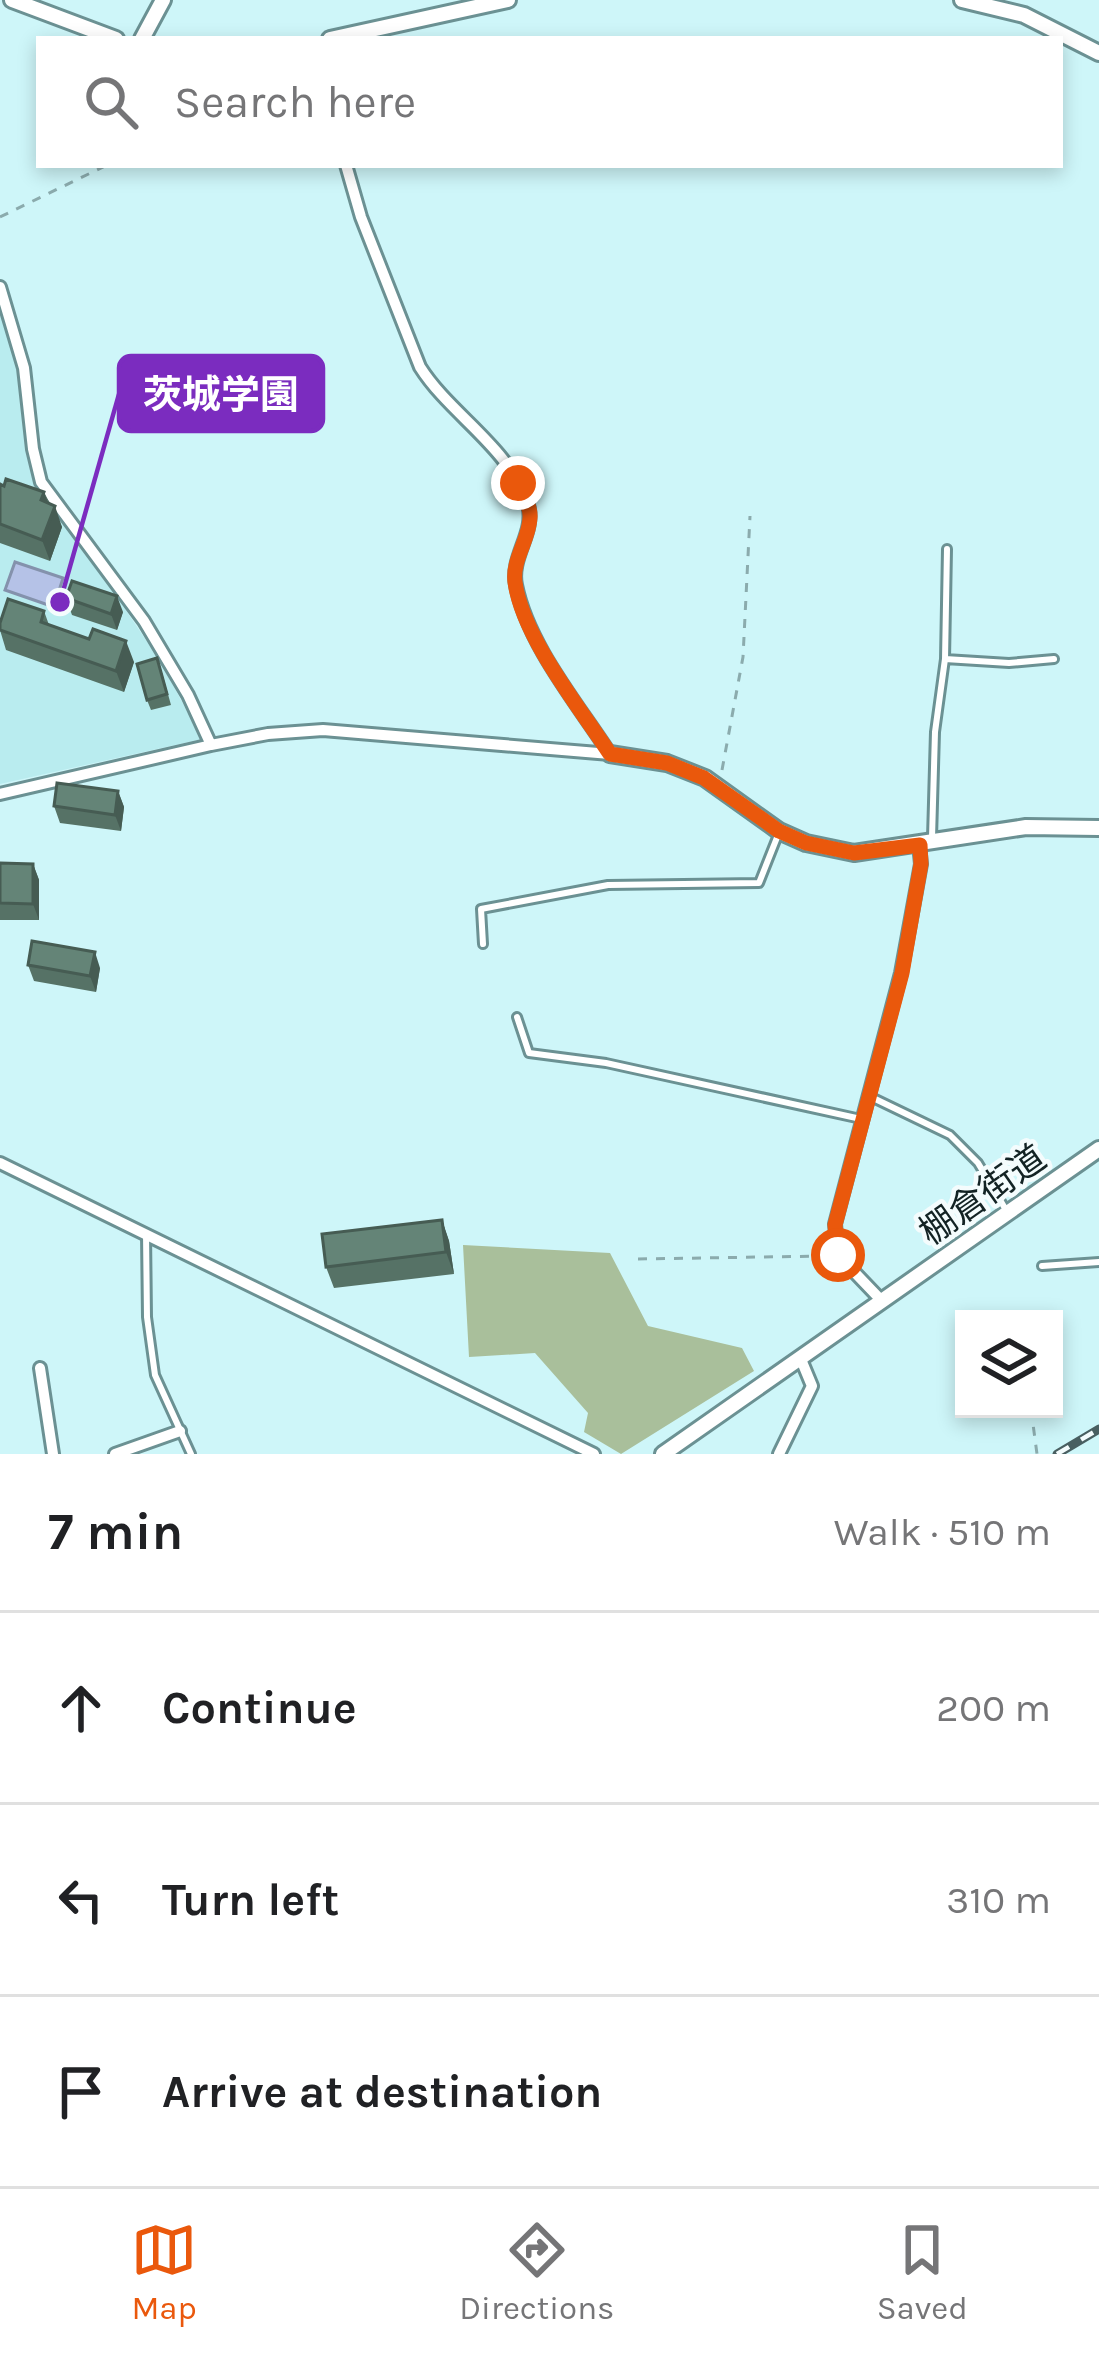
<!DOCTYPE html>
<html lang="en">
<head>
<meta charset="utf-8">
<style>
	body { margin:0; font-family:Karla,"Noto Sans JP",sans-serif; background:#f2f2f2; color:#202124 }
	.controls { position:absolute; right:36px; bottom:36px; display:grid; overflow:hidden; border-radius:0px; box-shadow:0 6px 18px #0003 }
	.controls button { width:108px; height:108px; display:grid; place-items:center; padding:0; border:0; border-bottom:3px solid #e0e0e0; background:#fff; color:#202124; font:60px sans-serif }
	.stop { position:absolute; width:36px; height:36px; margin:-27px; border:9px solid #ea580c; border-radius:50%; background:#fff }
	.stop.end { background:#ea580c; border-color:#fff; box-shadow:0 3px 12px #0008 }
	.list { margin:0; padding:0; list-style:none }
	h2 { display:flex; justify-content:space-between; align-items:center; height:156px; margin:0; padding:0 48px; font-size:51px }
	h2 small { font-size:39px; font-weight:400; color:#757577 }
	.list li { display:grid; grid-template-columns:78px 1fr auto; gap:36px; align-items:center; box-sizing:border-box; height:192px; padding:0 48px; border-top:3px solid #e0e0e0 }
	.list b { display:block; font-size:45px; white-space:nowrap }
	.list em { font-size:39px; font-style:normal; color:#757577 }
	.icon { flex:none; width:66px; height:66px; fill:none; stroke:currentColor; stroke-width:2; stroke-linecap:round; stroke-linejoin:round }
	.map { position:relative; flex:none; width:1099px; height:1454px; overflow:hidden }
	.search { position:absolute; background:#fff; box-shadow:0 6px 18px #0003; left:36px; right:36px; top:36px; height:132px; display:flex; align-items:center; gap:30px; box-sizing:border-box; padding:0 42px; border-radius:0px; color:#757577; font-size:45px }
	.sheet { height:732px; background:#fff }
	nav { display:flex; justify-content:space-around; align-items:center; box-sizing:border-box; height:168px; border-top:3px solid #e0e0e0; background:#fff; font-size:33px; color:#757577 }
	nav a { display:grid; justify-items:center; gap:6px }
	nav .on { color:#ea580c }
	.map>svg:first-child { display:block }
	.built { fill:#b9ecef }
	.forest { fill:#a9bf9b }
	.water { fill:#b5c2e7; stroke:#8492ac; stroke-width:3 }
	.lines { fill:none; stroke-linecap:round; stroke-linejoin:round }
	.service-casing { stroke:#6b9193; stroke-width:12 }
	.minor-casing { stroke:#6b9193; stroke-width:16 }
	.tertiary-casing { stroke:#6b9193; stroke-width:20 }
	.path { stroke:#8babad; stroke-width:3; stroke-dasharray:9 9; stroke-linecap:butt }
	.service { stroke:#fff; stroke-width:6 }
	.minor { stroke:#fff; stroke-width:10 }
	.tertiary { stroke:#fff; stroke-width:14 }
	.rail-casing { stroke:#495f61; stroke-width:9 }
	.rail { stroke:#f4fcfd; stroke-width:4.5; stroke-dasharray:14; stroke-linecap:butt }
	.wall { fill:#567266 }
	.shaded-wall { fill:#465c53 }
	.building { fill:#648477; stroke:#465c53; stroke-width:3 }
	.route { stroke:#ea580c; stroke-width:15 }
	.labels { text-anchor:middle; stroke-width:9; stroke-linejoin:round; paint-order:stroke }
	.street-label { font-size:36px; fill:#132324; stroke:#f4fcfd }
	.leader { fill:none; stroke:#7b2cbf; stroke-width:4.5 }
	.callout-dot { fill:#7b2cbf; stroke:#f4fcfd; stroke-width:4.5 }
	.callout { fill:#7b2cbf; stroke:#7b2cbf; stroke-width:4.5 }
	.callout-label { font-size:39px; text-anchor:middle; font-weight:bold; fill:#fff }
</style>
</head>
<body>
<div class="map">
<svg width="1099" height="1454" viewBox="0 0 1099 1454">
	<rect width="100%" height="100%" fill="#cef6f9"/>
	<path class="built" d="M0 303 14 354 22 395 26 454 39 488 80 542 160 661 202 739 0 784Z"/>
	<path class="forest" d="M463 1245 610 1253 648 1326 742 1348 754 1371 621 1454 584 1432 588 1413 535 1353 469 1357Z"/>
	<path class="water" d="M15 562 63 578 54 607 5 590Z"/>
	<g class="lines">
		<g class="service-casing">
			<path id="service" d="M945 659 1009 663 1054 659
				M932 838 935 732 945 659 947 549
				M483 944 481 909 608 885 759 883 778 835
				M517 1017 529 1053 606 1063 861 1119
				M869 1096 950 1135 978 1163 1006 1210
				M146 1233 147 1317 155 1375 191 1454
				M1042 1266 1099 1262"/>
		</g>
		<g class="minor-casing">
			<path id="minor" d="M346 165 361 217 420 367C451 416 509 446 528 505 536 532 510 557 516 585 528 645 577 703 610 754
				M0 287 24 368 33 449 41 482 144 621 188 695 211 745
				M0 794 211 745 268 734 323 730 610 754
				M0 1163 594 1454
				M881 1300 838 1255 835 1224 901 973 921 864 919 845
				M40 1368 53 1454
				M115 1454 180 1431
				M779 1454 812 1386 800 1357"/>
		</g>
		<g class="tertiary-casing">
			<path id="tertiary" d="M12 0 116 39
				M962 0 1024 15 1099 53
				M142 39 163 0
				M330 39 508 0
				M610 754 667 763 705 778 779 831 806 843 854 853 1026 827 1099 828
				M663 1454 1099 1149"/>
		</g>
		<path class="path" d="M0 217 107 165
			M722 770 743 657 750 516
			M638 1259 824 1256
			M1031 1409 1037 1454"/>
		<use href="#service" class="service"/>
		<use href="#minor" class="minor"/>
		<use href="#tertiary" class="tertiary"/>
		<g class="rail-casing">
			<path id="rail" d="M1057 1454 1099 1429"/>
		</g>
		<use href="#rail" class="rail"/>
	</g>
	<path class="wall" d="M0 484 44 492 62 527 50 561 0 543Z
		M66 598 123 612 117 630 72 615Z
		M44 611 49 625 134 662 124 692 6 650 0 630Z
		M161 669 171 705 151 710 147 700Z
		M118 791 124 807 121 831 60 823 54 806Z
		M0 863 33 864 39 880V920H0Z
		M28 965 100 968 96 992 34 981Z
		M442 1220 449 1241 454 1274 334 1288 326 1267Z"/>
	<path class="shaded-wall" d="M44 492 52 514 55 506 62 527 50 561 42 540 41 500Z
		M117 596 123 612 117 630 111 614Z
		M126 641 134 662 124 692 116 671Z
		M118 791 124 807 121 831 115 815Z
		M33 864 39 880V920L33 904Z
		M95 952 100 968 96 992 90 976Z
		M442 1220 449 1241 454 1274 446 1252Z"/>
	<path class="building" d="M6 479 44 492 41 500 55 506 42 540 0 524V484L4 486Z
		M72 581 117 596 111 614 66 598Z
		M8 599 44 611 41 622 89 639 93 629 126 641 116 671 0 630V623Z
		M157 658 167 694 147 700 137 664Z
		M57 783 118 791 115 815 54 806Z
		M0 863 33 864V904L0 903Z
		M32 941 95 952 90 976 28 965Z
		M442 1220 446 1252 326 1267 322 1234Z"/>
	<g class="lines">
		<path class="route" d="M518 483C523 494 531 506 530 518 529 540 512 560 515 582 522 636 580 708 610 754L667 763 704 778 779 831 806 843 854 853 920 845 921 864 902 973 835 1225 838 1255"/>
	</g>
	<g class="labels">
		<g class="street-label">
			<text transform="translate(982 1194) rotate(-35)" y="13">棚倉街道</text>
		</g>
	</g>
	<path class="leader" d="M60 602L119 394"/>
	<circle class="callout-dot" cx="60" cy="602" r="12"/>
	<rect class="callout" x="119" y="356" width="204" height="75" rx="12"/>
	<g class="callout-label">
		<text x="221" y="408">茨城学園</text>
	</g>
</svg>
<div class="controls">
<button><svg class="icon" aria-label="layers" viewBox="0 0 24 24"><path d="M12 4l9 5-9 5-9-5zM3 14l9 5 9-5"/></svg></button>
</div>
<div class="stop" style="left:838px;top:1255px"></div>
<div class="stop end" style="left:518px;top:483px"></div>
<div class="search"><svg class="icon" aria-label="search" viewBox="0 0 24 24"><circle cx="10" cy="10" r="6"/><path d="M15 15l6 6"/></svg>Search here</div>
</div>
<section class="sheet">
<h2>7 min<small>Walk · 510 m</small></h2>
<ul class="list">
<li><svg class="icon" aria-label="ahead" viewBox="0 0 24 24"><path d="M12 20V5M6 11l6-6 6 6"/></svg><div><b>Continue</b></div><em>200 m</em></li>
<li><svg class="icon" aria-label="left" viewBox="0 0 24 24"><path d="M17 20v-9H6M10 6l-5 5 5 5"/></svg><div><b>Turn left</b></div><em>310 m</em></li>
<li><svg class="icon" aria-label="arrive" viewBox="0 0 24 24"><path d="M6 21V4h12l-3 4 3 4H6"/></svg><div><b>Arrive at destination</b></div></li>
</ul>
</section>
<nav>
<a class="on"><svg class="icon" aria-label="map" viewBox="0 0 24 24"><path d="M3 6l6-2 6 2 6-2v14l-6 2-6-2-6 2zM9 4v14M15 6v14"/></svg>Map</a>
<a><svg class="icon" aria-label="directions" viewBox="0 0 24 24"><path d="M12 3l9 9-9 9-9-9zM9 14v-3h6M13 9l2 2-2 2"/></svg>Directions</a>
<a><svg class="icon" aria-label="saved" viewBox="0 0 24 24"><path d="M7 4h10v16l-5-4-5 4z"/></svg>Saved</a>
</nav>
</body>
</html>
